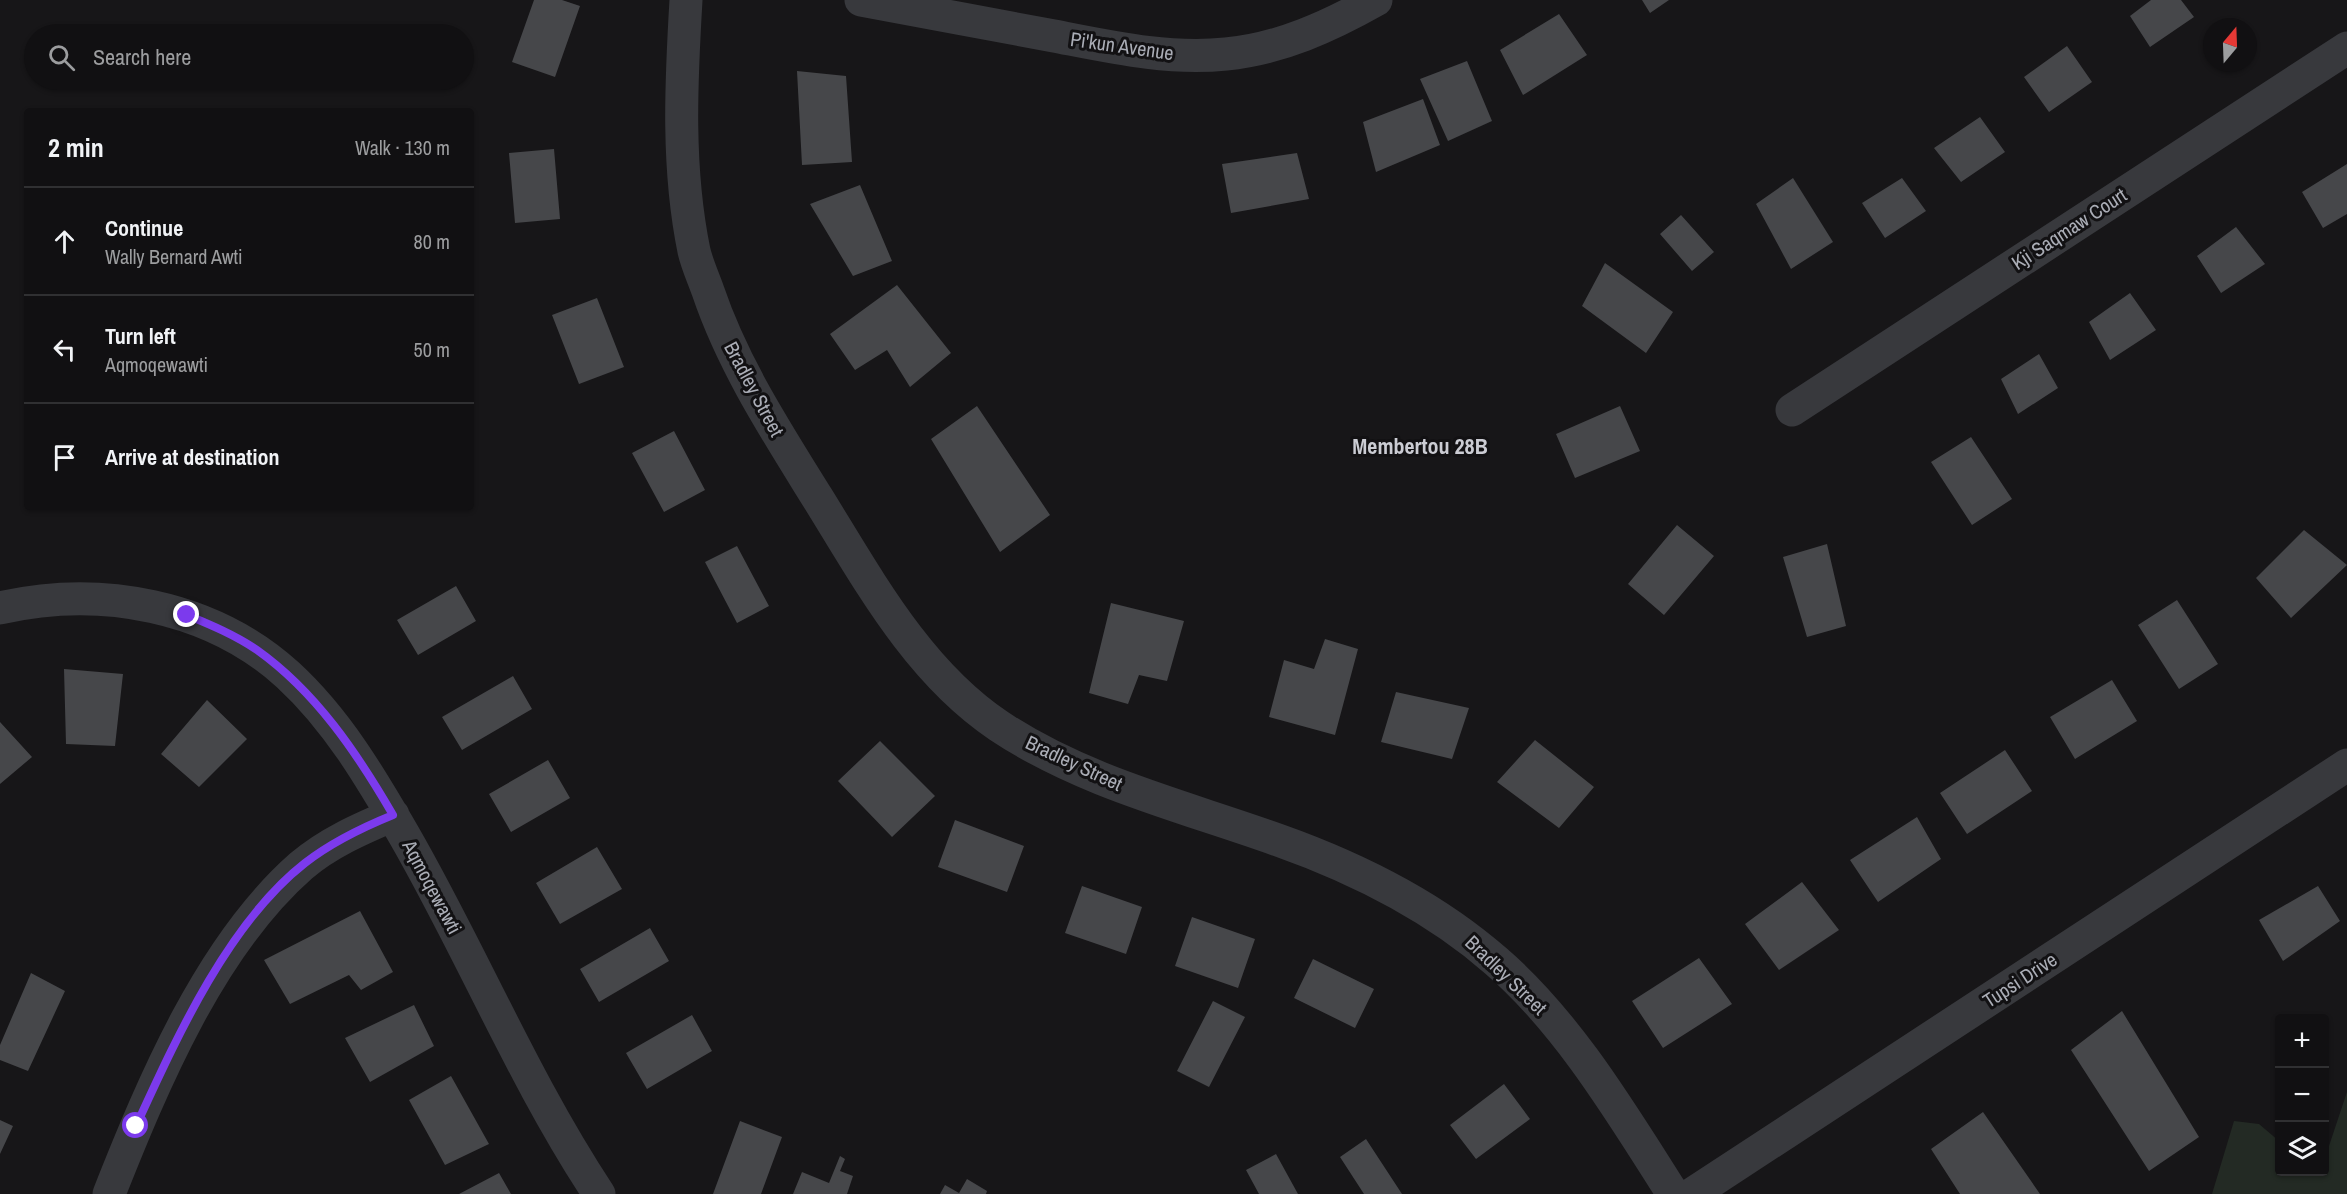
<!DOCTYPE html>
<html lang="en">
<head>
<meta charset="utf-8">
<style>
	body { margin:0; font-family:"Archivo Narrow",sans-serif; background:#1e1e20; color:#f1f3f6 }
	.controls { position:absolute; right:18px; bottom:18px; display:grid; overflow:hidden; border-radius:6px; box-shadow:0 2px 4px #0004 }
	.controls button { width:54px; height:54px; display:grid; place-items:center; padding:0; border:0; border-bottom:2px solid #303032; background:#111012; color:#f1f3f6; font:30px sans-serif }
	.compass { position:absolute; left:2203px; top:18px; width:54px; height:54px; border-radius:50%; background:#111012; box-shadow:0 2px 4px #0004; rotate:19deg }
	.stop { position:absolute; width:18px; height:18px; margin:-14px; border:4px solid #7c3aed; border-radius:50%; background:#fff }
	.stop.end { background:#7c3aed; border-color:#fff; box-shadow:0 2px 6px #0008 }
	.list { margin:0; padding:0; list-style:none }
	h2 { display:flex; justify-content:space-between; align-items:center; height:78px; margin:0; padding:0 24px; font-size:26px }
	h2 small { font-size:20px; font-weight:400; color:#9c9d9f }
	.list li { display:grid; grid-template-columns:39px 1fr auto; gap:18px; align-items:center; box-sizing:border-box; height:108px; padding:0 24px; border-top:2px solid #303032 }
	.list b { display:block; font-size:22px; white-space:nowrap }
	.list p { margin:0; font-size:20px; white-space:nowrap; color:#9c9d9f }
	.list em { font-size:20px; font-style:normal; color:#9c9d9f }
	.icon { flex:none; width:33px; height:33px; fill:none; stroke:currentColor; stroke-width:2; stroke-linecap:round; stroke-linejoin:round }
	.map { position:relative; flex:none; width:2347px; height:1194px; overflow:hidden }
	.search { position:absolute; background:#111012; box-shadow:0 2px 4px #0004; left:24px; top:24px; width:450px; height:66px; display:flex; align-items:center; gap:15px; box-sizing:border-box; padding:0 21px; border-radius:33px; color:#9c9d9f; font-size:22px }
	.panel { position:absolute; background:#111012; box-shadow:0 2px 4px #0004; left:24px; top:108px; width:450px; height:402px; border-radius:6px }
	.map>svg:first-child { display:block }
	.green { fill:#232a24 }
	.building { fill:#46474a }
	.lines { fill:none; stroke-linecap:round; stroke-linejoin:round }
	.minor { stroke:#38393d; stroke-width:33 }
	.route { stroke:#7c3aed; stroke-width:8 }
	.labels { text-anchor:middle; stroke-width:6; stroke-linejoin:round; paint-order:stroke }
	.street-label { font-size:20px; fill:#aaadb6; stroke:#121113 }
	.quarter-label { font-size:22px; font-weight:bold; fill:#cbccd3; stroke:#121113 }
</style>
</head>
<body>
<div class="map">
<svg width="2347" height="1194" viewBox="0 0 2347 1194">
	<rect width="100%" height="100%" fill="#171618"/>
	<path class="green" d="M2347 1092V1194H2212L2234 1121 2259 1124 2279 1141 2280 1172H2324L2325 1146H2329Z"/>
	<path class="building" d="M534 0H562L580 6 555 77 512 62Z
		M1642 0H1669L1650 13Z
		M2151 0H2181L2194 17 2150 47 2130 16Z
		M1559 14 1587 55 1523 95 1500 50Z
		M2067 46 2092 82 2049 112 2024 77Z
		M1467 61 1492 121 1448 141 1420 79Z
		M797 71 846 76 852 162 802 165Z
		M1423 99 1440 145 1376 172 1363 122Z
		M1980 117 2005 152 1961 182 1934 148Z
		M554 149 560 219 515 223 509 153Z
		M1297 153 1309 199 1231 213 1222 164Z
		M2347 164V214L2323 228 2302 192Z
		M1793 178 1833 242 1791 269 1756 204Z
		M1902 178 1926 211 1885 238 1862 203Z
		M860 185 892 261 853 276 810 204Z
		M1681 215 1714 252 1692 271 1660 234Z
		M2236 227 2265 264 2221 293 2197 256Z
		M1605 263 1673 312 1646 353 1582 306Z
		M897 285 951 353 910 387 887 350 855 370 830 334Z
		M2130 293 2156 330 2110 360 2089 322Z
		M597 298 624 367 579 384 552 315Z
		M2039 354 2058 388 2018 414 2001 379Z
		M977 406 1050 515 1000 552 931 439Z
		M1620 406 1640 451 1575 478 1556 434Z
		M674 431 705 490 664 512 632 453Z
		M1971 437 2012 499 1972 525 1931 462Z
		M1677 525 1714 556 1664 615 1628 584Z
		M2304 530 2347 565 2291 618 2256 578Z
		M1827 544 1846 626 1807 637 1783 557Z
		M737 546 769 606 737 623 705 562Z
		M456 586 476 621 418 655 397 620Z
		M2177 600 2218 664 2179 689 2138 625Z
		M1111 603 1184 621 1167 681 1139 675 1128 704 1089 693Z
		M1325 639 1358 649 1335 735 1269 717 1284 660 1314 669Z
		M64 669 123 674 115 746 66 744Z
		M513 676 532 709 462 750 442 717Z
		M2112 680 2137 721 2075 759 2050 717Z
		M1396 692 1469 708 1452 759 1381 742Z
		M207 700 247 739 199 787 161 754Z
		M0 722 32 757 0 784Z
		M1535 740 1594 787 1559 828 1497 782Z
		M880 741 935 796 892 837 838 781Z
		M2005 750 2032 791 1967 834 1940 793Z
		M548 760 570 798 511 832 489 794Z
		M1917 817 1941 859 1878 902 1850 860Z
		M955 820 1024 846 1007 892 938 867Z
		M597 847 622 889 560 924 536 883Z
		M1802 882 1839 930 1779 970 1745 924Z
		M1082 886 1142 907 1126 954 1065 933Z
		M2318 886 2340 921 2283 961 2259 920Z
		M360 911 393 972 361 990 349 975 290 1004 264 960Z
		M1192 917 1255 939 1238 988 1175 966Z
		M650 928 669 961 599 1002 580 969Z
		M1699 958 1732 1004 1663 1048 1632 1001Z
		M1313 959 1374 989 1355 1028 1294 998Z
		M31 973 65 991 28 1071 0 1060V1045Z
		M1213 1001 1245 1017 1209 1087 1177 1071Z
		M414 1005 434 1046 370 1082 345 1038Z
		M2122 1011 2199 1137 2149 1171 2071 1050Z
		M692 1015 712 1051 647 1089 626 1053Z
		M451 1076 489 1144 445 1165 409 1100Z
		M1504 1084 1530 1119 1476 1159 1450 1125Z
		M1983 1112 2040 1194H1960L1931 1149Z
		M0 1120 13 1126 0 1154Z
		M740 1121 782 1137 761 1194H713Z
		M1366 1139 1402 1194H1364L1340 1157Z
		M1276 1154 1298 1194H1259L1246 1170Z
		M840 1156 845 1159 840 1171 853 1176 847 1194H793L802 1172 829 1183Z
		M499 1173 511 1194H459Z
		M967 1179 987 1191 986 1194H940L945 1185 959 1193Z"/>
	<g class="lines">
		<path class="minor" d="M686 0C681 84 677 168 694 251 697 264 703 277 708 291 733 365 776 431 817 497 868 579 917 671 999 726 1083 782 1183 806 1278 840 1357 868 1432 905 1496 961 1568 1023 1622 1114 1673 1194
			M861 0C925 12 990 24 1054 36 1111 47 1168 60 1226 54 1280 49 1330 26 1376 0
			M1792 410 2347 48
			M0 608C100 585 211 605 288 675 337 720 371 778 404 835 472 953 524 1081 599 1194
			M109 1194C153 1083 210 946 301 866 328 843 360 829 393 815
			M1692 1194 2347 765"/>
	</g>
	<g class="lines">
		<path class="route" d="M136 1126C176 1039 228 923 305 863 332 842 361 828 393 815 357 753 316 692 257 650 235 635 211 625 187 615"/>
	</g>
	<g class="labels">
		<g class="street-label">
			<text transform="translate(1122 46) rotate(8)" y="7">Pi'kun Avenue</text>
			<text transform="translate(2069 229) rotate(-33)" y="7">Kji Saqmaw Court</text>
			<text transform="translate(754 389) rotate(62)" y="7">Bradley Street</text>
			<text transform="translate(1074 763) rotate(25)" y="7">Bradley Street</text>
			<text transform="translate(432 887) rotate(62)" y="7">Aqmoqewawti</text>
			<text transform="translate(1506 975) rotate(44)" y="7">Bradley Street</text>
			<text transform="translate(2020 980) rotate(-33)" y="7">Tupsi Drive</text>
		</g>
		<g class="quarter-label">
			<text x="1420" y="454">Membertou 28B</text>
		</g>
	</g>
</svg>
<div class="controls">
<button>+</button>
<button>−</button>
<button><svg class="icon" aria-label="layers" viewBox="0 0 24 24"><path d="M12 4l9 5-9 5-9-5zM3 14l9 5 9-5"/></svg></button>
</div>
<svg class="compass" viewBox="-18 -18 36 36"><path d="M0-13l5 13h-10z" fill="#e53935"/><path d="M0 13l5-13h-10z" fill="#9c9d9f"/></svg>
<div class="stop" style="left:136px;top:1126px"></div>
<div class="stop end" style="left:187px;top:615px"></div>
<div class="search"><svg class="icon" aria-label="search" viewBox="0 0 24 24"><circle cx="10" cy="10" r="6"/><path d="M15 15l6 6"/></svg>Search here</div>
<section class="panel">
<h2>2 min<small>Walk · 130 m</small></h2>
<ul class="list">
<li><svg class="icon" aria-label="ahead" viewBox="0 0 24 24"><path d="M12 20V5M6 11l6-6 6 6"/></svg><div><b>Continue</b><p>Wally Bernard Awti</p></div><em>80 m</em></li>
<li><svg class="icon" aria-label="left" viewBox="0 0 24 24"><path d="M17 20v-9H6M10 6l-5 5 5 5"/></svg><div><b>Turn left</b><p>Aqmoqewawti</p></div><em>50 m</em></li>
<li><svg class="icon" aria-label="arrive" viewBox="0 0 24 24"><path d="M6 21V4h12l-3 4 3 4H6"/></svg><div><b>Arrive at destination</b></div></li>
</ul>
</section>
</div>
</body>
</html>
